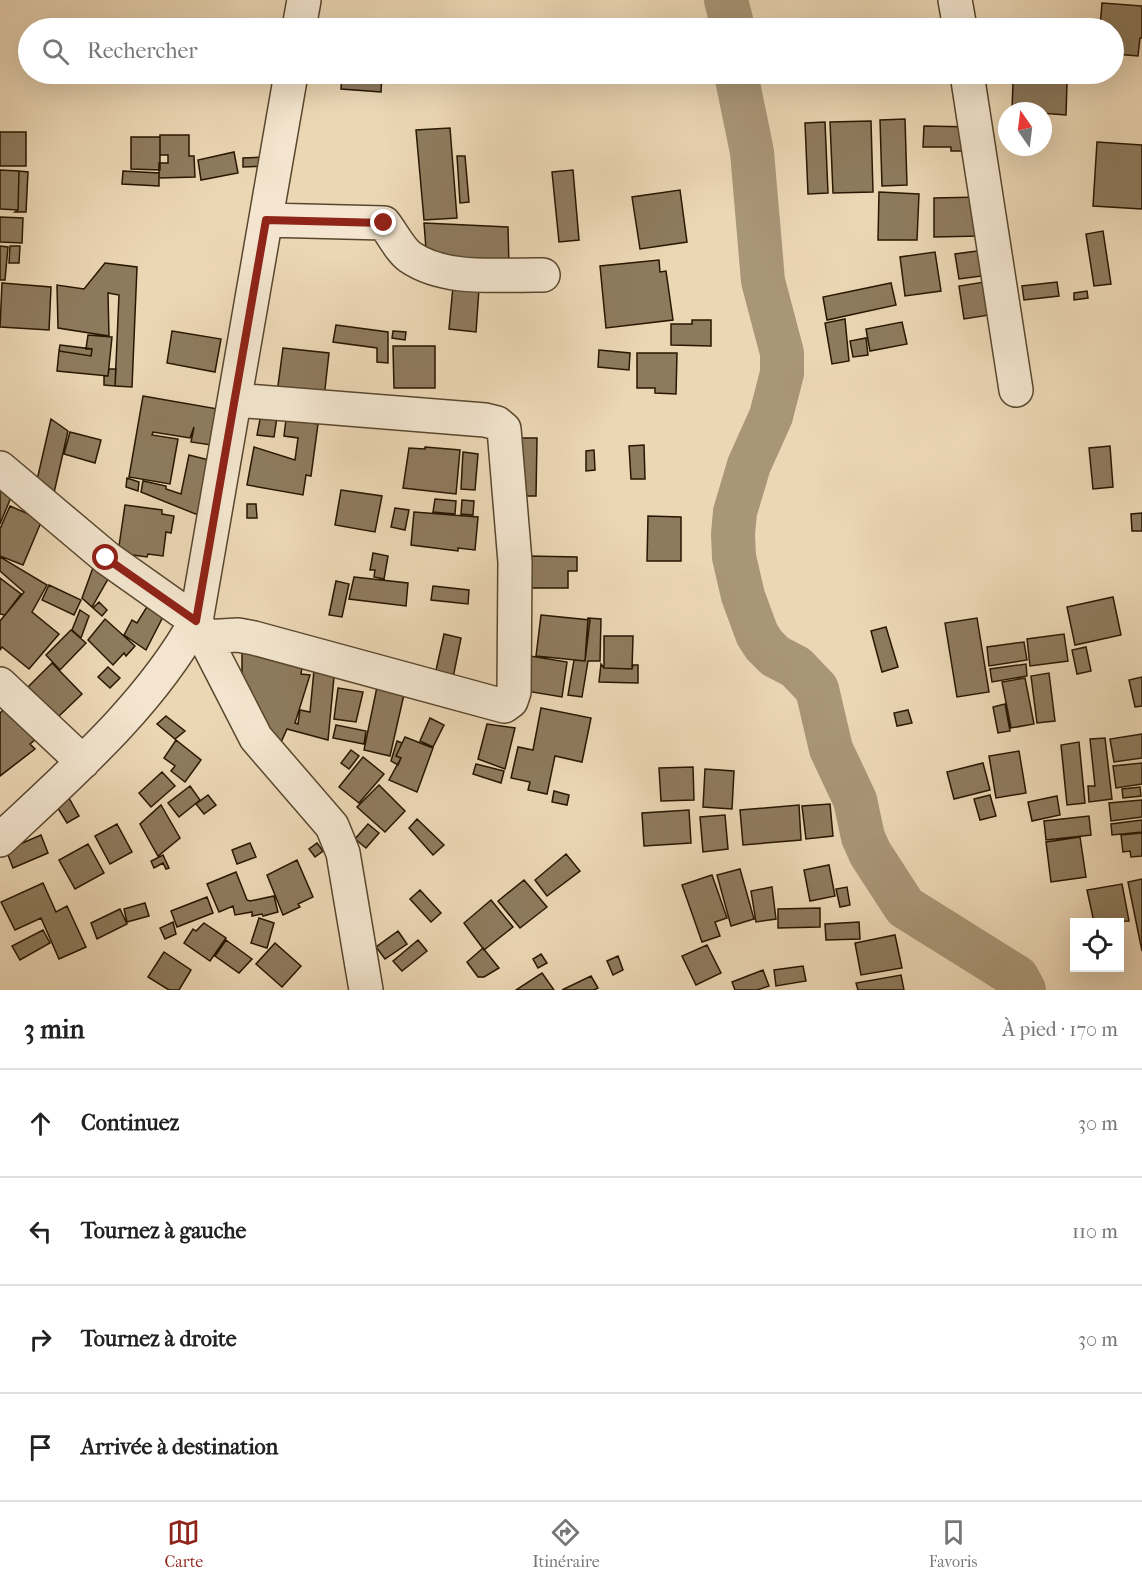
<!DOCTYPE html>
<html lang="fr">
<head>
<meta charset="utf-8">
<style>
	body { margin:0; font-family:"IM FELL French Canon",serif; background:#f6f6f6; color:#222 }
	.controls { position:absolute; right:18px; bottom:18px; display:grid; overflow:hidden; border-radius:0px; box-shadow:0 6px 24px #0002 }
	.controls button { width:54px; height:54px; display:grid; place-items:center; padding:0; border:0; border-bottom:2px solid #e0e0e0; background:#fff; color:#222; font:30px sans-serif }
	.compass { position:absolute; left:998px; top:102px; width:54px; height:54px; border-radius:50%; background:#fff; box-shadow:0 6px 24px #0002; rotate:346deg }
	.stop { position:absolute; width:18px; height:18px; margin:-14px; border:4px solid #8f2418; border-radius:50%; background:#fff }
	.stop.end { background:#8f2418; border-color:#fff; box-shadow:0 2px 6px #0008 }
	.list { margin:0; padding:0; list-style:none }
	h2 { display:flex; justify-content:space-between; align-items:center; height:78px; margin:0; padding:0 24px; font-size:26px }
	h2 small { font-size:20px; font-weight:400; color:#767676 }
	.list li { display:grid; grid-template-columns:39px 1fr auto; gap:18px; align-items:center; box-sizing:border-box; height:108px; padding:0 24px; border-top:2px solid #e0e0e0 }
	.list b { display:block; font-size:22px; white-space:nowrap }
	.list em { font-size:20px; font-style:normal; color:#767676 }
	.icon { flex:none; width:33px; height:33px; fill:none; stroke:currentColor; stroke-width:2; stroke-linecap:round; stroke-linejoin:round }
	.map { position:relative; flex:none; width:1142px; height:990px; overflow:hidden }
	.search { position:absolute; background:#fff; box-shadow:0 6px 24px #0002; left:18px; right:18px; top:18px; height:66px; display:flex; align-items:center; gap:15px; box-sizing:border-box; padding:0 21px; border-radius:33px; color:#767676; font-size:22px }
	.sheet { height:510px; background:#fff }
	nav { display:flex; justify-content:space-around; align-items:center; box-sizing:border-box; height:84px; border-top:2px solid #e0e0e0; background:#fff; font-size:16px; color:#767676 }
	nav a { display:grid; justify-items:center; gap:3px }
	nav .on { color:#8f2418 }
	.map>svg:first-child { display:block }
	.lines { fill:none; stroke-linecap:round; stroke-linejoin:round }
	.river { stroke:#a99677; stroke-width:44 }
	.building { fill:#8e7b5e; stroke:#281700; stroke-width:1.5 }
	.minor-casing { stroke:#59472d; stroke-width:36 }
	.minor { stroke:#f3e5cf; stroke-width:33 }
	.route { stroke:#8f2418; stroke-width:8 }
</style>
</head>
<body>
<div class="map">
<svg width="1142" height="990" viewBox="0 0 1142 990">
	<rect width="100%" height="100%" fill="#ecd7b5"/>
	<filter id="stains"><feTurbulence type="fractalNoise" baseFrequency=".00333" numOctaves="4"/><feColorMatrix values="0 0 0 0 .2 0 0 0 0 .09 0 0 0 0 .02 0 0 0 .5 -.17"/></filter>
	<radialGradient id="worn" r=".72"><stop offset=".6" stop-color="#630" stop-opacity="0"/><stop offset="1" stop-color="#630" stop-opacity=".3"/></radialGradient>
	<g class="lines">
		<path class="river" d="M726 0 733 28
			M736 74 752 152 763 281 782 353V373L771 416 749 465 735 512 733 534 734 557 743 596 757 634 764 645 775 656 796 667 817 689 831 749 855 800 863 837 870 853 905 907 1017 977 1024 990"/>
	</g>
	<path class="building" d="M1102 3 1142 6V38H1140L1138 56 1114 54V28H1100Z
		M342 74H382L381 92 341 89Z
		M1013 82 1067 83 1066 115 1012 111Z
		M905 119 907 185 882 186 880 120Z
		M871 121 873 192 833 193 830 122Z
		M825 122 828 193 808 194 805 123Z
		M924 126 973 127 972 151H951V147H923Z
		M450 128 457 218 424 220 416 130Z
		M0 132H26V166H0Z
		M160 135H189V156H194L195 177 159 178V163H168V155H160Z
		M131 137H160V170L131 169Z
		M1097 142 1142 145V209L1093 206Z
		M234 152 238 173 201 180 198 160Z
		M457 156H465L469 202 460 203Z
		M265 157 266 166 243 167V158Z
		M0 170 19 171 18 210 0 209Z
		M573 170 579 240 559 242 552 172Z
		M19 171 28 172 26 212H15L18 210Z
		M123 171 159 173V186L122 184Z
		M680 190 687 242 640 249 632 197Z
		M879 192 919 194 917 240H878Z
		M981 197V236L934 237V198Z
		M0 217 23 218 22 243 0 242Z
		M424 223 508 227 509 266 427 262Z
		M1103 231 1111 284 1094 286 1086 234Z
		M0 246 8 247 5 280H0Z
		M10 246H20L19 263H9Z
		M992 249 996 274 959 279 955 254Z
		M935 252 941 291 905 296 900 257Z
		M659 260 660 272 666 271 673 320 606 328 600 266Z
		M105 263 137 267 132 387 115 386 119 295 108 293 109 336 58 328 57 285 84 289Z
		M997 280 1002 313 964 319 959 286Z
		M1057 282 1059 296 1024 300 1022 286Z
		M2 283 51 287 49 330 0 327Z
		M891 283 896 305 827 320 823 297Z
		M453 286 479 289 476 332 449 329Z
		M1087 291 1088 298 1074 300V293Z
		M845 319 849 361 832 364 825 323Z
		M692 320H711V346L671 345V324H692Z
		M902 322 907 344 870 351 866 329Z
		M336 325 388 332V363L377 362V348L333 342Z
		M172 331 221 339 215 372 167 363Z
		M393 331 406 332 405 340 392 338Z
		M88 335 112 337 108 376 57 371 59 351 91 356 92 349H86Z
		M866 338 868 355 853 357 850 341Z
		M60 345 92 349 91 356 59 351Z
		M393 346H435V388H394Z
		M283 348 329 353 324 398 277 393Z
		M599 350 630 353 629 370 598 367Z
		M637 353H677L676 394 655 393V388H637Z
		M109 369H116L115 386 104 385V376H108Z
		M143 396 218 409 211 445 191 442 194 427 190 438 153 432 152 435 178 439 170 484 129 477Z
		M261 414 277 417 274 437 257 435Z
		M51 419 68 431 54 493 37 480Z
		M286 419 318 424 311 476 306 475 303 495 247 485 254 447 295 460 298 438 284 436Z
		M70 432 101 440 95 463 64 454Z
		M521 438H537L536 496H521Z
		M644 445 645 479H631L629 446Z
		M1110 446 1113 487 1093 489 1089 448Z
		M425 447 460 450 456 494 403 488 409 448 425 449Z
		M594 450 595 470 586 471V451Z
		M463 452 478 454 475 490 461 489Z
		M189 455 209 460 198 515 141 492 143 481 166 486V489L181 494Z
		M127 478 139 482 138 491 126 487Z
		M0 484 12 495 0 524Z
		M341 490 382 496 375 532 335 525Z
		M435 499 456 501 455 514 433 512Z
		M462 500 474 501 473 515 461 514Z
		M247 504H256L257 518H247Z
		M125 505 162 510V514L174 516 171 533 166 532 163 556 148 554 147 557 118 553Z
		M10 506 42 520 23 565 0 556V529Z
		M395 508 409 510 405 530 391 527Z
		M414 512 478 517 475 550 458 548V551L411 545Z
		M1142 513V531H1132L1131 514Z
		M648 516 681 517V561H647Z
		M373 553 388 556 384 579 374 577 375 570H370Z
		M528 556 577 557V571H568V588H531Z
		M0 557 47 585 32 612 59 634 29 669 2 647 0 650V621L24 592 0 571Z
		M95 562 112 572 92 607 82 598Z
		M354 577 408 583 406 606 349 599Z
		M0 578 21 594 5 615 0 614Z
		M336 581 349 584 342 617 329 615Z
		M49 585 81 600 74 615 42 600Z
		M433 586 469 590 468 604 431 600Z
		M153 597 168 607 146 650 124 635 132 620 137 623Z
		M1113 597 1121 635 1075 645 1067 607Z
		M99 602 107 610 102 616 93 608Z
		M80 610 89 616 81 638 72 630Z
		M541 615 590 620 585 661 536 656Z
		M588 618 601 619 600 661H588L582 697 568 695 574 660 585 661Z
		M977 618 989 692 957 697 945 623Z
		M105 619 135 646 126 656 124 653 113 665 88 640Z
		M886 627 898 667 882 672 871 631Z
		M71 630 86 643 60 670 46 655Z
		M444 634 461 638 453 678 435 675Z
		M1064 634 1068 661 1030 666 1027 639Z
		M604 636H633L632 669 604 668Z
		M1024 642 1027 660 989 666 987 647Z
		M242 646 303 661 301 674 310 675 295 723 298 724 300 710 310 712 314 670 334 677 328 740 287 729 278 749 242 677Z
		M1086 647 1091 671 1077 674 1072 650Z
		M530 656 567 662 562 697 526 691Z
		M52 663 82 694 58 717 28 687Z
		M601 664 604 668 632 669 633 665H638V683L599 682Z
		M1026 664 1027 676 992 682 990 669Z
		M108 667 120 678 110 688 98 677Z
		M1049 673 1055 721 1037 723 1031 676Z
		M1142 677V706L1135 707 1129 680Z
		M1025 678 1034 724 1011 728 1002 682Z
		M378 682 405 690 390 756 364 750Z
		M338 688 363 692 356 722 334 719Z
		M12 702 36 739 30 744 35 749 0 776V713Z
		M1005 704 1010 731 998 733 993 707Z
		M541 708 591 718 582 762 555 756 547 794 528 790 530 782 511 778 518 747 533 750Z
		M908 710 912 723 897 726 894 713Z
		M166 716 185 731 175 739 157 724Z
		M430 718 444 725 433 747 420 741Z
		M487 724 515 728 505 769 478 759Z
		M336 725 366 731 364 744 333 738Z
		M1142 734V758L1114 762 1110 739Z
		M405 737 433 748 417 792 389 780 401 758 396 756Z
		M1105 738 1112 799 1089 802 1088 786H1095L1090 739Z
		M176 740 201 760 185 782 171 771 175 766 164 758Z
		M397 741 402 743 396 756 401 758 398 765 391 761Z
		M1079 742 1085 803 1067 805 1061 745Z
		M351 750 359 756 349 769 341 763Z
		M1019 751 1026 793 996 798 989 756Z
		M363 757 384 774 359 803 339 787Z
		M983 763 990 790 954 799 947 772Z
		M1142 763V784L1116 788 1113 766Z
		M476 764 504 771 501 783 473 774Z
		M693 767 694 800 661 801 659 768Z
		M705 769 734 771 732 809 703 807Z
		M162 772 175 786 151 807 139 793Z
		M379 785 405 811 385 832 357 807Z
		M190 786 200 800 179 817 168 803Z
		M1140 787 1141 796 1123 798 1122 789Z
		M554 791 569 795 567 805 552 802Z
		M208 795 216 805 204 814 196 804Z
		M990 795 996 816 980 820 974 799Z
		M1057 796 1060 815 1032 821 1028 802Z
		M69 798 79 816 67 823 56 805Z
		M1142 800V817L1111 821 1109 803Z
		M830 804 833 836 806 839 802 806Z
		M161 805 180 838 158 856 140 824Z
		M799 805 801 840 743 845 740 810Z
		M689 810 691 843 644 846 642 813Z
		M725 815 728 849 703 852 700 817Z
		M1089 816 1091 835 1046 840 1044 821Z
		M417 819 444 845 433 855 409 828Z
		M1142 820V832L1112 835 1111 824Z
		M117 824 132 852 110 864 95 836Z
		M368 824 379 833 366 848 355 839Z
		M1142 833V856L1131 857 1130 851 1123 852 1121 835Z
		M41 835 48 853 13 868 6 850Z
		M1080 837 1086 877 1051 882 1046 842Z
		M250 843 256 857 237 864 232 850Z
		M317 843 323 851 315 857 309 849Z
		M88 844 104 873 75 889 59 860Z
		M566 854 580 871 547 896 535 880Z
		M163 855 169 868 166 869 163 863 154 868 151 861Z
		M297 860 313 897 298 904 300 907 283 915 267 875Z
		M829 865 835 896 810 901 804 870Z
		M740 869 754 919 731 926 717 875Z
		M236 872 247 900 250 901 274 896 278 912 263 916 262 914 252 916V912L235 915 233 906 219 912 207 884Z
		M712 875 727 918 715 922 720 936 702 942 682 885Z
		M1142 879V951L1128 882Z
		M524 880 547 907 520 928 498 901Z
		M43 883 56 912 67 906 86 947 59 959 41 918 15 930 1 902Z
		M1122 884 1129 921 1094 922 1087 890Z
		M772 887 776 919 756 922 751 891Z
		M847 887 850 905 840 907 836 889Z
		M420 890 441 913 431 922 410 899Z
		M207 897 213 913 177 927 171 911Z
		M491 900 513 927 484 950 464 923Z
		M145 903 149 916 127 922 124 909Z
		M820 908V927L778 928V909Z
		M120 909 127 924 97 939 91 923Z
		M259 918 274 923 267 948 251 943Z
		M173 922 176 934 165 939 160 928Z
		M859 922 860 939 826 940 825 924Z
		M204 923 226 938 210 961 184 943 193 929 196 931Z
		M43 930 50 943 20 960 12 946Z
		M398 931 407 944 385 959 376 947Z
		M895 935 902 968 861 975 855 943Z
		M226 940 252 959 239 973 215 956Z
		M418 940 427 951 402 971 393 961Z
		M275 943 301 966 282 987 256 964Z
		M707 945 721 973 696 985 682 956Z
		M483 948 499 968 484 977H478L467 962Z
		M164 952 191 970 179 990H169L148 977Z
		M541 954 547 963 538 968 533 959Z
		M618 956 623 970 613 975 607 961Z
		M803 966 806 981 776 986 774 970Z
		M763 970 769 986 757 990H735L732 982Z
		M542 973 554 990H516Z
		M901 975 904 990H858L856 983Z
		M591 976 598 988 594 990H562Z"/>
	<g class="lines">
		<g class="minor-casing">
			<path id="minor" d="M955 0 960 28
				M299 28 304 0
				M967 74 1016 390
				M266 220 384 223C392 233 400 250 410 257 447 282 500 274 543 275
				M0 468 107 558 196 621 256 738 332 826 343 853 366 990
				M204 637 238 635 254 638 504 706 511 701 514 692 515 562 504 429 497 423 485 420 235 400
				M0 684 83 762
				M0 840C70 774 149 706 196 621L291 74"/>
		</g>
		<use href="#minor" class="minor"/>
	</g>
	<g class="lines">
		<path class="route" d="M106 558 196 621 266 220 384 223"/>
	</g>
	<rect width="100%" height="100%" filter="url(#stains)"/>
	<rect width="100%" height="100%" fill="url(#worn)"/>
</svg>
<div class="controls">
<button><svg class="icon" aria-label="locate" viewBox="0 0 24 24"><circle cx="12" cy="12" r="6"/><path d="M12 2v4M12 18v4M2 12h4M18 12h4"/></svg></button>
</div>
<svg class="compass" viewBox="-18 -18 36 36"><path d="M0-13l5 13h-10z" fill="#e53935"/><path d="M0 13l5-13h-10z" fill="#767676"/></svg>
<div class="stop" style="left:106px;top:558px"></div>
<div class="stop end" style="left:384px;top:223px"></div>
<div class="search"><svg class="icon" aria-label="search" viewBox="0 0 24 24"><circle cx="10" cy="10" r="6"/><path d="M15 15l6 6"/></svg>Rechercher</div>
</div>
<section class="sheet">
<h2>3 min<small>À pied · 170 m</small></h2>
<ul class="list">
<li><svg class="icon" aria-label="ahead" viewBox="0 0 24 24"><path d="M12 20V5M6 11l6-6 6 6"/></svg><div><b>Continuez</b></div><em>30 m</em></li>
<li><svg class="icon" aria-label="left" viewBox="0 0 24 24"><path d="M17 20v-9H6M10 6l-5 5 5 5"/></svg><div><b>Tournez à gauche</b></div><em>110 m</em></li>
<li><svg class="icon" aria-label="right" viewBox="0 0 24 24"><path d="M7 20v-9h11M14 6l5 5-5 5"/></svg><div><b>Tournez à droite</b></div><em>30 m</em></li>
<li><svg class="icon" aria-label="arrive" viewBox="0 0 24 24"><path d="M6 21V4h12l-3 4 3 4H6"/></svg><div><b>Arrivée à destination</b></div></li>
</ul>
</section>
<nav>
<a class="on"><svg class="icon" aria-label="map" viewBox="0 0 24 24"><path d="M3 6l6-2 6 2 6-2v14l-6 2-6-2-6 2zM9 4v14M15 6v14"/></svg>Carte</a>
<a><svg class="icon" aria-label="directions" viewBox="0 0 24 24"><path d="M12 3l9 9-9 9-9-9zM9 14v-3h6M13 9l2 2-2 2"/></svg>Itinéraire</a>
<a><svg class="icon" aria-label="saved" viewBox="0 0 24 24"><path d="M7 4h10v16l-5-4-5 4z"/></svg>Favoris</a>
</nav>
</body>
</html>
